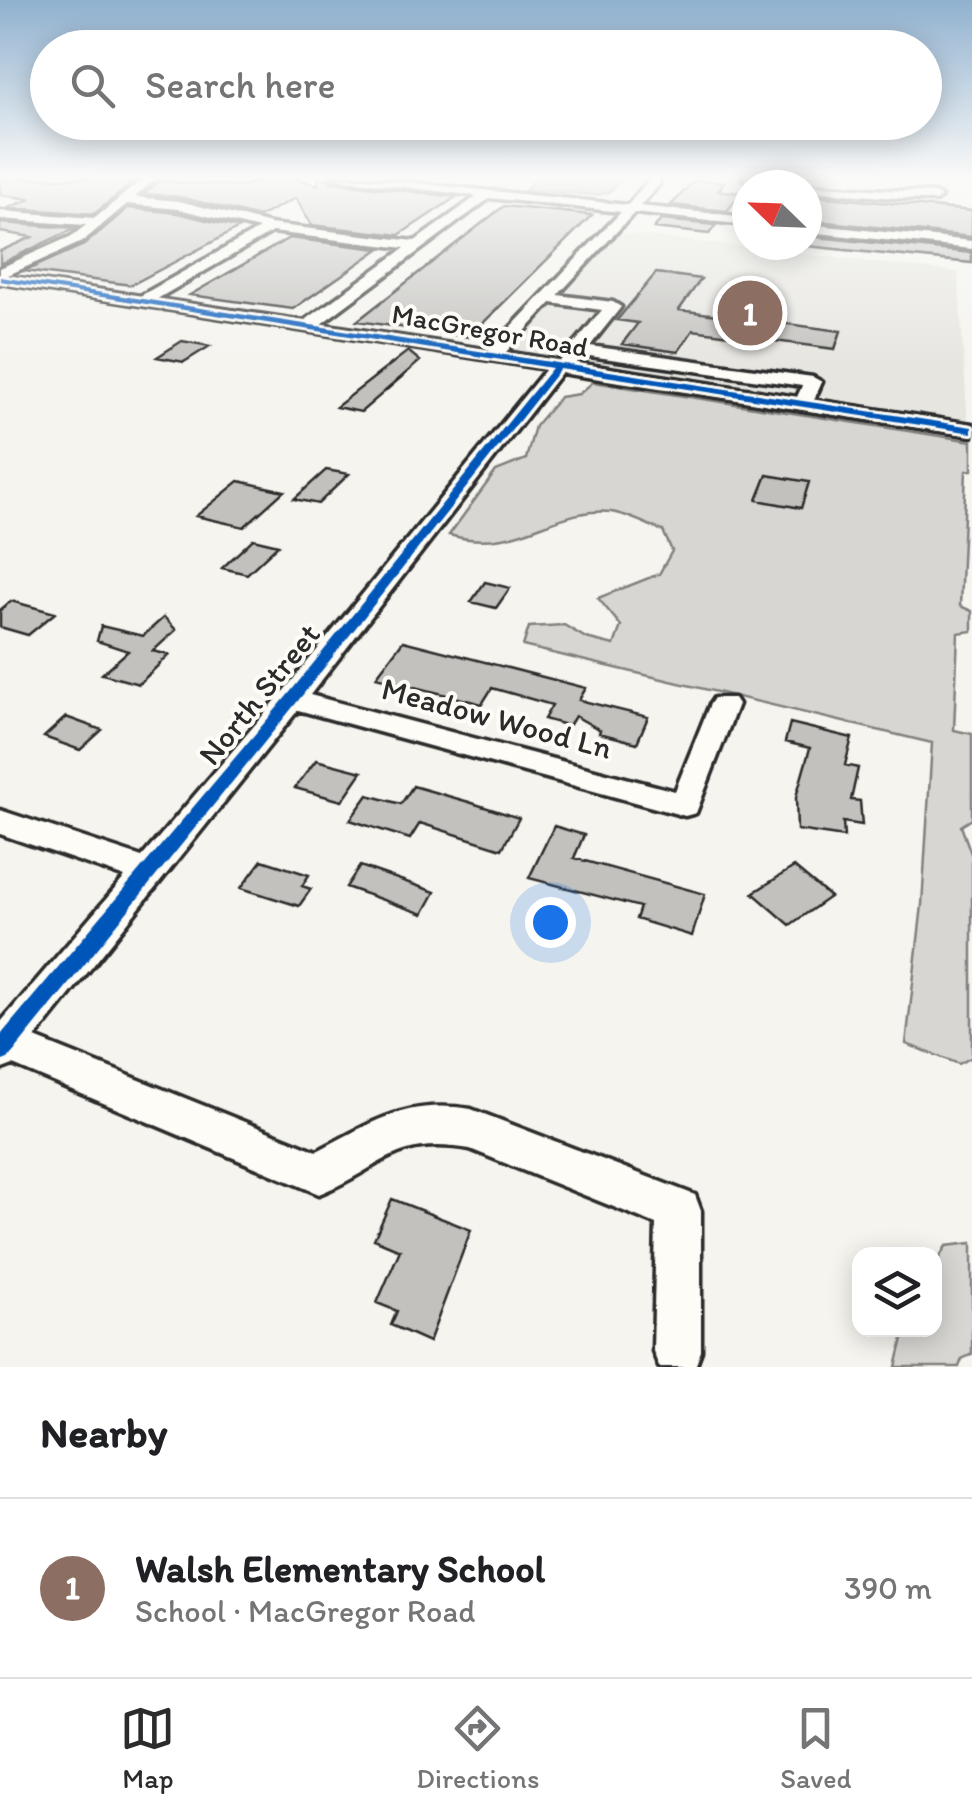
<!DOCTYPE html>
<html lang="en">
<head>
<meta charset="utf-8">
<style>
	body { margin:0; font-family:Itim,sans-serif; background:#f6f6f6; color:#202124 }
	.controls { position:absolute; right:30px; bottom:30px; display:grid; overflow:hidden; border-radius:20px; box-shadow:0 5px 25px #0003 }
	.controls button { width:90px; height:90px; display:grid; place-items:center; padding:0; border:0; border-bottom:2px solid #e0e0e0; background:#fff; color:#202124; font:50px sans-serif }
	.compass { position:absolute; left:732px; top:170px; width:90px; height:90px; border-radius:50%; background:#fff; box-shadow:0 5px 25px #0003; rotate:293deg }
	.you { position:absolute; left:550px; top:922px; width:35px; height:35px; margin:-25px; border:8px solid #fff; border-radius:50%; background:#1a73e8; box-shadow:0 0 0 15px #1a73e833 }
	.badge { display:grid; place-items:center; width:65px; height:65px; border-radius:50%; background:#2b2b2b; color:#fff; font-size:32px; font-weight:700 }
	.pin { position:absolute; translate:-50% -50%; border:5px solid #fff; box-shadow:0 2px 10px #0006 }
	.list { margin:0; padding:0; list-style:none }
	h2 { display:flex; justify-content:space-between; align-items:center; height:130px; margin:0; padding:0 40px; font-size:42px }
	h2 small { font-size:32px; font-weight:400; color:#757577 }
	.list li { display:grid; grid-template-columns:65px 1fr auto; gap:30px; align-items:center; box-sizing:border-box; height:180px; padding:0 40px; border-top:2px solid #e0e0e0 }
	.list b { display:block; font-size:38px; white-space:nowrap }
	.list p { margin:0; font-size:32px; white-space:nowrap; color:#757577 }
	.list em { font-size:32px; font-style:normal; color:#757577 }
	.icon { flex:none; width:55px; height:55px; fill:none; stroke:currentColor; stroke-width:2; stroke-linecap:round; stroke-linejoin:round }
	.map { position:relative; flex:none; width:972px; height:1367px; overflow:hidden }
	.search { position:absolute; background:#fff; box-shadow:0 5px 25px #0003; left:30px; right:30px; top:30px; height:110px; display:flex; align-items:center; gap:25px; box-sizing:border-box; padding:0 35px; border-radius:55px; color:#757577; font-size:38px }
	.sheet { height:310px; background:#fff }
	nav { display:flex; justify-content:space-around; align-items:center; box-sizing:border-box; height:140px; border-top:2px solid #e0e0e0; background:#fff; font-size:28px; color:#757577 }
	nav a { display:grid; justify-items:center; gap:5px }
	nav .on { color:#2b2b2b }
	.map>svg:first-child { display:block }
	.built { fill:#e6e5e0 }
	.green { fill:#d7d6d2; stroke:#81807e; stroke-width:2.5 }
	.water { fill:#adaca9; stroke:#797877; stroke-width:2.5 }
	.building { fill:#c2c1be; stroke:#2b2b2b; stroke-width:2.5 }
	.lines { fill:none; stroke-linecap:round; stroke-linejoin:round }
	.minor-casing { stroke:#2b2b2b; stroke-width:7 }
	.minor { fill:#fdfcf7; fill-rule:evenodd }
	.cycleway-casing { stroke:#fdfcf7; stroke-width:6 }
	.cycleway { fill:#0057b8; fill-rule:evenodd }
	.labels { text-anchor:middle; stroke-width:8; stroke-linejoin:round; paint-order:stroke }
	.far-street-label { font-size:28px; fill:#2b2b2b; stroke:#fdfcf7 }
	.street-label { font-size:32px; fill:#2b2b2b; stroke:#fdfcf7 }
</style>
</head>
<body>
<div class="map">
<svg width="972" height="1367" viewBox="0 0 972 1367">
	<rect width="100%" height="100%" fill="#f5f4ef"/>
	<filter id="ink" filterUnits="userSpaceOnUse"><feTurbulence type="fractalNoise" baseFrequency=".01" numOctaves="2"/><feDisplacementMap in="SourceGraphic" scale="20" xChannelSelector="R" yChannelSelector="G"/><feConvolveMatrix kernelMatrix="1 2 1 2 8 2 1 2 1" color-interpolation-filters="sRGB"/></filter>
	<g filter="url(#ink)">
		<path class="built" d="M614 232 958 272 968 427 502 354Z"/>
		<path class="green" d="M593 382 972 441V470L966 471 960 606 972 611V631L958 633 954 730 972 734V819L961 826 972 856V1057L959 1064 906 1044 922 905 932 743 523 646 529 627 564 625 586 638 614 645 621 626 598 598 659 574 672 551 663 531C647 525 628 514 611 512 553 506 519 555 449 535L496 471 526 459 535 426 560 397 579 394Z
			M972 1243V1354L962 1359 959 1367H896L905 1330H934L935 1265 946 1246Z"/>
		<path class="water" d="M536 178H623L609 192 598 195 525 190Z"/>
		<path class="building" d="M0 178H123L120 181H135L94 214 8 208 31 199 0 195Z
			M274 178H294L318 185 319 178H328L332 182 456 197 399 235 311 225 296 198 259 217 180 197 144 194 159 181 241 186Z
			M695 180 724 182 718 191 741 193 727 211 671 205Z
			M807 195 972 211V237L807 220Z
			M504 206 592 215 469 337 357 321Z
			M128 208 178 213 239 228 131 285 25 271 84 245Z
			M661 220 716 225 709 234 654 228Z
			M0 223 76 228 0 264V251L32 237 0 232Z
			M807 236 972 253V263L807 246Z
			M289 238 379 249 293 309 190 295Z
			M656 273 701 279 679 310 841 331 835 349 693 330 678 352 622 344 638 323 617 320Z
			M182 341 210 346 184 362 157 357Z
			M408 351 420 361 361 412 336 407Z
			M326 470 349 474 318 504 294 499Z
			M767 475 809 482 801 508 757 500Z
			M239 481 284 491 244 527 196 516Z
			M253 539 278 545 247 574 222 568Z
			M485 582 510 588 496 608 471 602Z
			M11 601 55 613 28 635 0 627V610Z
			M164 617 176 630 153 651 169 655 139 684 102 674 128 651 97 641 101 626 143 636Z
			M403 641 586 688 579 700 648 717 637 743 599 733 600 730 575 716 569 726 544 719 552 705 492 688 482 704 376 677Z
			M66 717 102 730 80 750 44 737Z
			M790 723 852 738 845 765 858 768 851 800 860 801 862 825 843 822 844 837 797 830 796 797 810 748 785 742Z
			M316 760 362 772 342 801 295 788Z
			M413 786 469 802 519 818 502 849 420 823 410 839 350 820 368 795 401 804Z
			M554 826 584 835 574 858 705 894 692 936 636 919 640 907 529 878Z
			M262 860 309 875 302 886 311 889 299 906 241 888Z
			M360 866 435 892 423 914 346 887Z
			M794 867 830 897 790 925 753 893Z
			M392 1199 471 1230 429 1342 391 1325 397 1311 377 1303 400 1250 374 1239Z"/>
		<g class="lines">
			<g class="minor-casing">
				<path id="minor" d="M144 178H157L135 197 179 201 270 224 415 241 477 196 332 178H367L628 205 650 178H660L659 185 640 206 747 217V225L634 213 558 295 613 302 621 307 590 346 813 377 822 382 814 400 972 424V436L561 373 310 695 675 791 710 704 714 698H734L738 704 696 813 685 816 298 710 35 1038 317 1151C374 1122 404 1099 471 1109L695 1195 701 1211V1351L695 1367H659L653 1351 656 1224 470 1149C392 1136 384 1168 319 1194L13 1065 0 1070V1023L125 877 0 834V810L142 857 282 693 546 369 0 283V268L72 236 86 225 0 219V211L95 218ZM490 198 621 212 489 350 321 324ZM127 204 179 209 259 229 140 296 6 276 82 242ZM272 232 405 248 304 321 157 299ZM551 303 602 310 560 361 506 352ZM582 355 802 386 797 397 576 363Z
					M743 178H755L762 185H750Z
					M805 185H807L935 193 941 197 935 201 807 191Z
					M807 224 972 241V249L807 232Z"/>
			</g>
			<use href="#minor" class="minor"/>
			<g class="cycleway-casing">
				<path id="cycleway" d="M0 277 972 427V433L560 369 297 702 8 1059 0 1062V1036L287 696 552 368 0 281Z"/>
			</g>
			<use href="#cycleway" class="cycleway"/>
		</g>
	</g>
	<linearGradient id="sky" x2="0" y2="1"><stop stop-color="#90b1cf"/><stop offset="0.48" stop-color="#fafaf8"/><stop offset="1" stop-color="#fafaf8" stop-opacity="0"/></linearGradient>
	<rect width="972" height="369" fill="url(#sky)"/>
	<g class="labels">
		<g class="far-street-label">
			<text transform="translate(490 330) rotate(10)" y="10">MacGregor Road</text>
		</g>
		<g class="street-label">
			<text transform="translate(259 694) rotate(-51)" y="11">North Street</text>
			<text transform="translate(497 718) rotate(15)" y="11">Meadow Wood Ln</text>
		</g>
	</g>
</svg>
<div class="controls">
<button><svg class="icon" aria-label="layers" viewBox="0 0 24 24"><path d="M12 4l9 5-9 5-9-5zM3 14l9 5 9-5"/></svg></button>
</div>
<svg class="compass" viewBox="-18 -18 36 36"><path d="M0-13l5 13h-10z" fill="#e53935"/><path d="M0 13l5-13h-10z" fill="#757577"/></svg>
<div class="you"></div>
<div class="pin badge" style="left:750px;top:313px;background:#8d6e63">1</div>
<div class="search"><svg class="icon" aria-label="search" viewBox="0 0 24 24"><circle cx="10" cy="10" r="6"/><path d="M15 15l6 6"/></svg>Search here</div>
</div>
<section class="sheet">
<h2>Nearby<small></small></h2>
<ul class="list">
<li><span class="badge" style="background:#8d6e63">1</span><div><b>Walsh Elementary School</b><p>School · MacGregor Road</p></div><em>390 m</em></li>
</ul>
</section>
<nav>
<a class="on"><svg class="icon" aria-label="map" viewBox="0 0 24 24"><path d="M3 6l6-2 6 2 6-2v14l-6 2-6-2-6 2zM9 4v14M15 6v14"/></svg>Map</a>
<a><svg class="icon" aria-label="directions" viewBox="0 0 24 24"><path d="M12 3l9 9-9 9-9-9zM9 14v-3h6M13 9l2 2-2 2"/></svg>Directions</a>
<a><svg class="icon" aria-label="saved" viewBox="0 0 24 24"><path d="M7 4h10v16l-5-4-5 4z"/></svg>Saved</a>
</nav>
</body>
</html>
